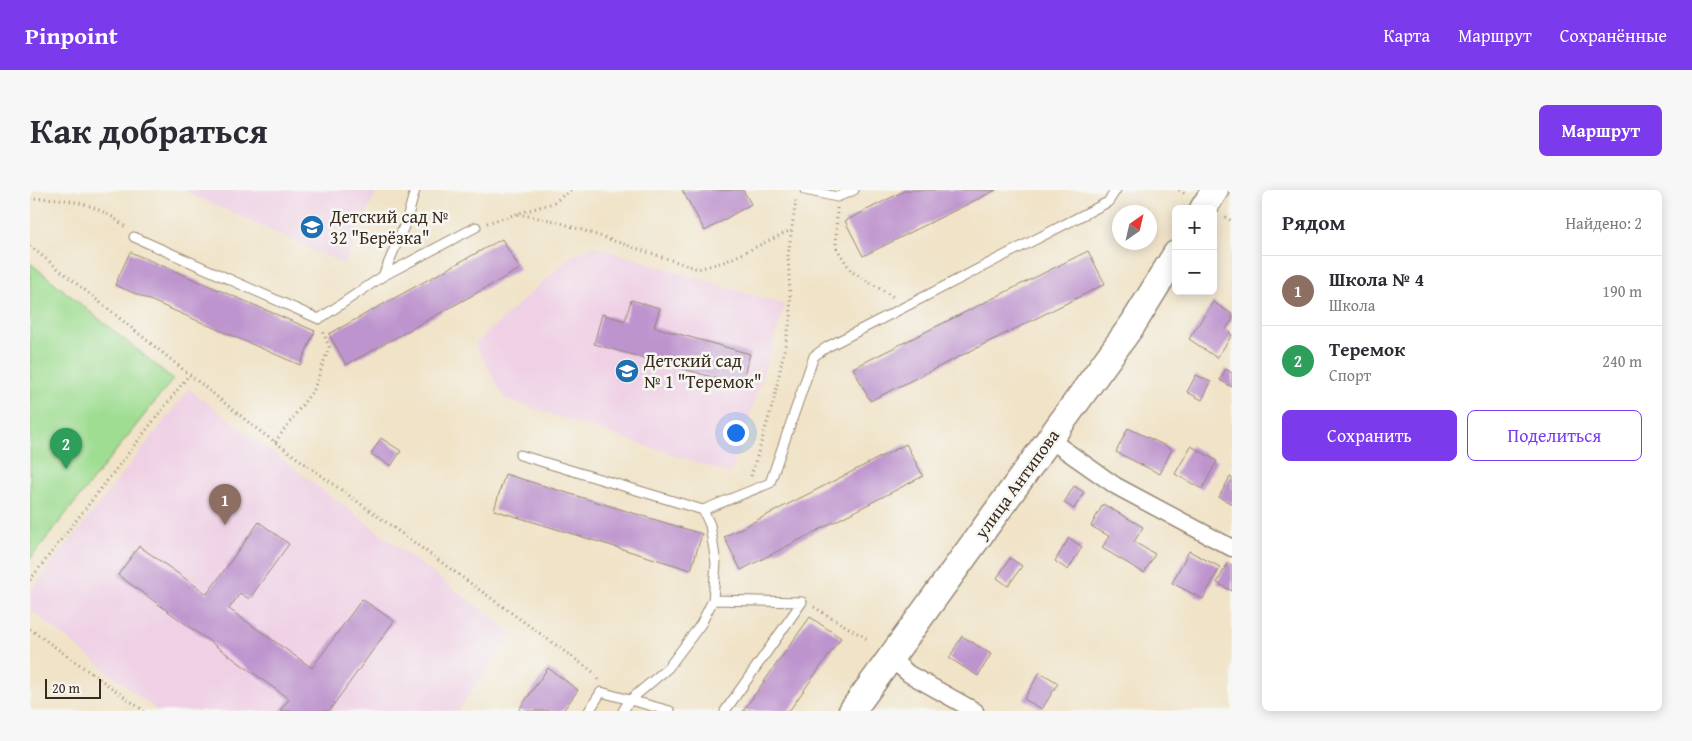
<!DOCTYPE html>
<html lang="ru">
<head>
<meta charset="utf-8">
<style>
	body { margin:0; font-family:"Gentium Book Plus",serif; background:#f7f7f7; color:#2b2b33 }
	.controls { position:absolute; right:15px; top:15px; display:grid; overflow:hidden; border-radius:8px; box-shadow:0 2px 12px #0003 }
	.controls button { width:45px; height:45px; display:grid; place-items:center; padding:0; border:0; border-bottom:1px solid #e1e1e2; background:#fff; color:#2b2b33; font:25px sans-serif }
	.compass { position:absolute; left:1082px; top:15px; width:45px; height:45px; border-radius:50%; background:#fff; box-shadow:0 2px 12px #0003; rotate:34deg }
	.scale { position:absolute; left:15px; bottom:12px; width:56px; box-sizing:border-box; padding-left:5px; border:2px solid #3b2a1e; border-top:0; font-size:14px; line-height:18px; white-space:nowrap; color:#3b2a1e; -webkit-text-stroke:4px #f6f6f2; paint-order:stroke }
	.you { position:absolute; left:705px; top:242px; width:18px; height:18px; margin:-12px; border:4px solid #fff; border-radius:50%; background:#1a73e8; box-shadow:0 0 0 8px #1a73e833 }
	.badge { display:grid; place-items:center; width:32px; height:32px; border-radius:50%; background:#7c3aed; color:#fff; font-size:16px; font-weight:700 }
	.pin { position:absolute; translate:-50% -41px; filter:drop-shadow(0 1px 2px #0008) }
	.pin::after { content:''; position:absolute; top:26px; width:18px; height:15px; background:inherit; clip-path:polygon(0 0,100% 0,50% 100%) }
	.list { margin:0; padding:0; list-style:none }
	h2 { display:flex; justify-content:space-between; align-items:center; height:65px; margin:0; padding:0 20px; font-size:21px }
	h2 small { font-size:16px; font-weight:400; color:#7c7c81 }
	.list li { display:grid; grid-template-columns:32px 1fr auto; gap:15px; align-items:center; box-sizing:border-box; height:70px; padding:0 20px; border-top:1px solid #e1e1e2 }
	.list b { display:block; font-size:19px; white-space:nowrap }
	.list p { margin:0; font-size:16px; white-space:nowrap; color:#7c7c81 }
	.list em { font-size:16px; font-style:normal; color:#7c7c81 }
	.actions { display:flex; gap:10px; padding:15px 20px }
	.actions a { flex:1; padding:11px 0; border:1px solid #7c3aed; border-radius:8px; text-align:center; font-size:18px; color:#7c3aed }
	.actions .main { background:#7c3aed; color:#fff }
	.map { position:relative; flex:none; width:1202px; height:521px; overflow:hidden; border-radius:8px }
	header { display:flex; align-items:center; gap:30px; box-sizing:border-box; height:70px; padding:0 25px; background:#7c3aed; color:#fff }
	header strong { font-size:24px }
	nav { display:flex; gap:28px; margin-inline-start:auto; font-size:18px }
	.intro { display:flex; align-items:center; justify-content:space-between; box-sizing:border-box; height:120px; padding:0 30px }
	h1 { margin:0; font-size:35px }
	.button { padding:12px 22px; border-radius:8px; background:#7c3aed; color:#fff; font-size:18px; font-weight:700 }
	main { display:flex; gap:30px; padding:0 30px }
	aside { flex:1; background:#fff; border-radius:8px; box-shadow:0 2px 12px #0003 }
	.map>svg:first-child { display:block }
	.built { fill:#efd0e5 }
	.green { fill:#9fdd92; stroke:#6d8458 }
	.building { fill:#be94ce }
	.lines { fill:none; stroke-linecap:round; stroke-linejoin:round }
	.lane-casing { stroke:#968672; stroke-width:11 }
	.street-casing { stroke:#968672; stroke-width:19 }
	.primary-casing { stroke:#968672; stroke-width:29 }
	.path { stroke:#968672; stroke-width:3; stroke-dasharray:1 4; stroke-linecap:butt }
	.lane { stroke:#fff; stroke-width:9 }
	.street { stroke:#fff; stroke-width:16 }
	.primary { stroke:#fff; stroke-width:26 }
	.labels { text-anchor:middle; stroke-width:5; stroke-linejoin:round; paint-order:stroke }
	.poi-label { font-size:18px; fill:#3b2a1e; stroke:#f6f6f2; text-anchor:start }
	.street-label { font-size:18px; fill:#3b2a1e; stroke:#f6f6f2 }
</style>
</head>
<body>
<header>
<strong>Pinpoint</strong>
<nav><a>Карта</a><a>Маршрут</a><a>Сохранённые</a></nav>
</header>
<div class="intro"><h1>Как добраться</h1><a class="button">Маршрут</a></div>
<main>
<div class="map">
<svg width="1202" height="521" viewBox="0 0 1202 521">
	<rect width="100%" height="100%" fill="#f6f6f2"/>
	<filter id="ink" filterUnits="userSpaceOnUse"><feTurbulence type="fractalNoise" baseFrequency=".02" numOctaves="2"/><feDisplacementMap in="SourceGraphic" scale="10" xChannelSelector="R" yChannelSelector="G"/><feConvolveMatrix kernelMatrix="1 2 1 2 8 2 1 2 1" color-interpolation-filters="sRGB"/></filter>
	<filter id="wash" filterUnits="userSpaceOnUse"><feTurbulence type="fractalNoise" baseFrequency=".0096" numOctaves="4" result="noise"/><feDisplacementMap in="SourceGraphic" scale="20" xChannelSelector="R" yChannelSelector="G"/><feGaussianBlur stdDeviation="1.12" result="paint"/><feColorMatrix in="noise" values="0 0 0 0 0 0 0 0 0 0 0 0 0 0 0 0 0 1.4 0 .05"/><feComposite in="paint" operator="in"/></filter>
	<g filter="url(#wash)">
		<rect width="100%" height="100%" fill="#f0e3c7"/>
		<path class="built" d="M152 0H347L314 74Z
			M563 56 755 115 701 284 475 209 445 154 540 67Z
			M159 199 482 443 428 521H127L0 419V402Z"/>
		<path class="green" d="M0 73 143 189 0 369Z"/>
		<g id="blocks">
			<path class="building" d="M652 0H713L721 14 675 41Z
				M876 0H966L833 66 815 31Z
				M472 49 490 79 316 175 299 144Z
				M1058 61 1075 94 840 211 823 178Z
				M100 62 285 141 270 175 85 95Z
				M601 110 630 118 624 137 720 164 711 195 564 154 572 124 595 131Z
				M1183 112 1202 124V130L1196 139 1202 145 1187 168 1159 149Z
				M1196 179 1202 183V197L1190 190Z
				M1166 185 1181 192 1172 210 1157 202Z
				M1098 238 1142 259 1130 284 1086 262Z
				M351 248 371 261 361 276 341 264Z
				M876 254 893 286 711 380 694 347Z
				M1161 256 1187 271 1172 299 1145 284Z
				M475 284 672 344 661 380 464 320Z
				M1200 287 1202 288V314L1189 307Z
				M1044 296 1054 302 1044 319 1034 313Z
				M1073 314 1113 337 1104 352 1125 364 1114 383 1072 358 1079 346 1061 336Z
				M229 332 259 354 219 409 210 403 199 419 282 478 332 409 364 431 299 521H250L259 509 88 385 109 356 177 404Z
				M1039 348 1052 357 1038 380 1025 371Z
				M1159 361 1190 377 1173 409 1142 393Z
				M980 368 992 376 978 396 967 388Z
				M1198 372 1202 375V401L1187 393Z
				M780 427 811 448 759 521H713Z
				M932 446 961 464 948 486 919 468Z
				M518 478 548 500 533 521H488Z
				M1010 482 1028 493 1012 519 994 509Z"/>
		</g>
	</g>
	<g filter="url(#ink)">
		<use href="#blocks" fill-opacity="0" stroke="#968672" stroke-width="1"/>
		<g class="lines">
			<g class="lane-casing">
				<path id="lane" d="M775 0 807 7 824 0
					M104 47 289 129 353 86 377 29 385 0
					M353 86 446 37
					M490 265 673 320 740 293 784 166 797 157 1078 12 1086 0
					M683 410 772 412
					M559 521 571 502 640 521
					M593 521 600 510 638 478 671 434 683 410 686 373 680 335 673 320
					M695 521 772 412"/>
			</g>
			<g class="street-casing">
				<path id="street" d="M1019 249 1086 296 1202 358
					M860 468 879 484 945 521"/>
			</g>
			<g class="primary-casing">
				<path id="primary" d="M1173 19 1185 0
					M822 521 1103 134 1146 64"/>
			</g>
			<path class="path" d="M1149 0 1157 5
				M0 10C30 4 76 16 97 39
				M807 18 806 57 821 81 865 108
				M488 24 525 31 668 79 697 71 761 40
				M1195 27 1202 31
				M457 33 523 13 541 0
				M0 56 227 239 566 484 568 490
				M245 252 284 199 299 157 293 141
				M721 286 744 210 761 126 758 65 766 10
				M0 390 159 185
				M784 417 839 450
				M0 439 114 521"/>
			<use href="#lane" class="lane"/>
			<use href="#street" class="street"/>
			<use href="#primary" class="primary"/>
		</g>
	</g>
	<defs>
		<g id="school-disc" transform="scale(1.25)"><circle r="9.5" fill="#1f6fb2" stroke="#f6f6f2"/><path d="M0-5L7-2L0 1L-7-2ZM-4 1L0 2.5L4 1V4Q0 6-4 4Z" fill="#fff"/></g>
	</defs>
	<g fill-rule="evenodd">
		<use href="#school-disc" x="282" y="37"/>
		<use href="#school-disc" x="597" y="181"/>
	</g>
	<g class="labels">
		<g class="poi-label">
			<text x="300" y="33">Детский сад №<tspan x="300" dy="21">32 "Берёзка"</tspan></text>
			<text x="614" y="177">Детский сад<tspan x="614" dy="21">№ 1 "Теремок"</tspan></text>
		</g>
		<g class="street-label">
			<text transform="translate(987 294) rotate(-54)" y="6">улица Антипова</text>
		</g>
	</g>
</svg>
<div class="controls">
<button>+</button>
<button>−</button>
</div>
<svg class="compass" viewBox="-18 -18 36 36"><path d="M0-13l5 13h-10z" fill="#e53935"/><path d="M0 13l5-13h-10z" fill="#7c7c81"/></svg>
<div class="scale">20 m</div>
<div class="you"></div>
<div class="pin badge" style="left:195px;top:335px;background:#8d6e63">1</div>
<div class="pin badge" style="left:36px;top:279px;background:#2e9e5b">2</div>
</div>
<aside>
<h2>Рядом<small>Найдено: 2</small></h2>
<ul class="list">
<li><span class="badge" style="background:#8d6e63">1</span><div><b>Школа № 4</b><p>Школа</p></div><em>190 m</em></li>
<li><span class="badge" style="background:#2e9e5b">2</span><div><b>Теремок</b><p>Спорт</p></div><em>240 m</em></li>
</ul>
<div class="actions"><a class="main">Сохранить</a><a>Поделиться</a></div>
</aside>
</main>
</body>
</html>
